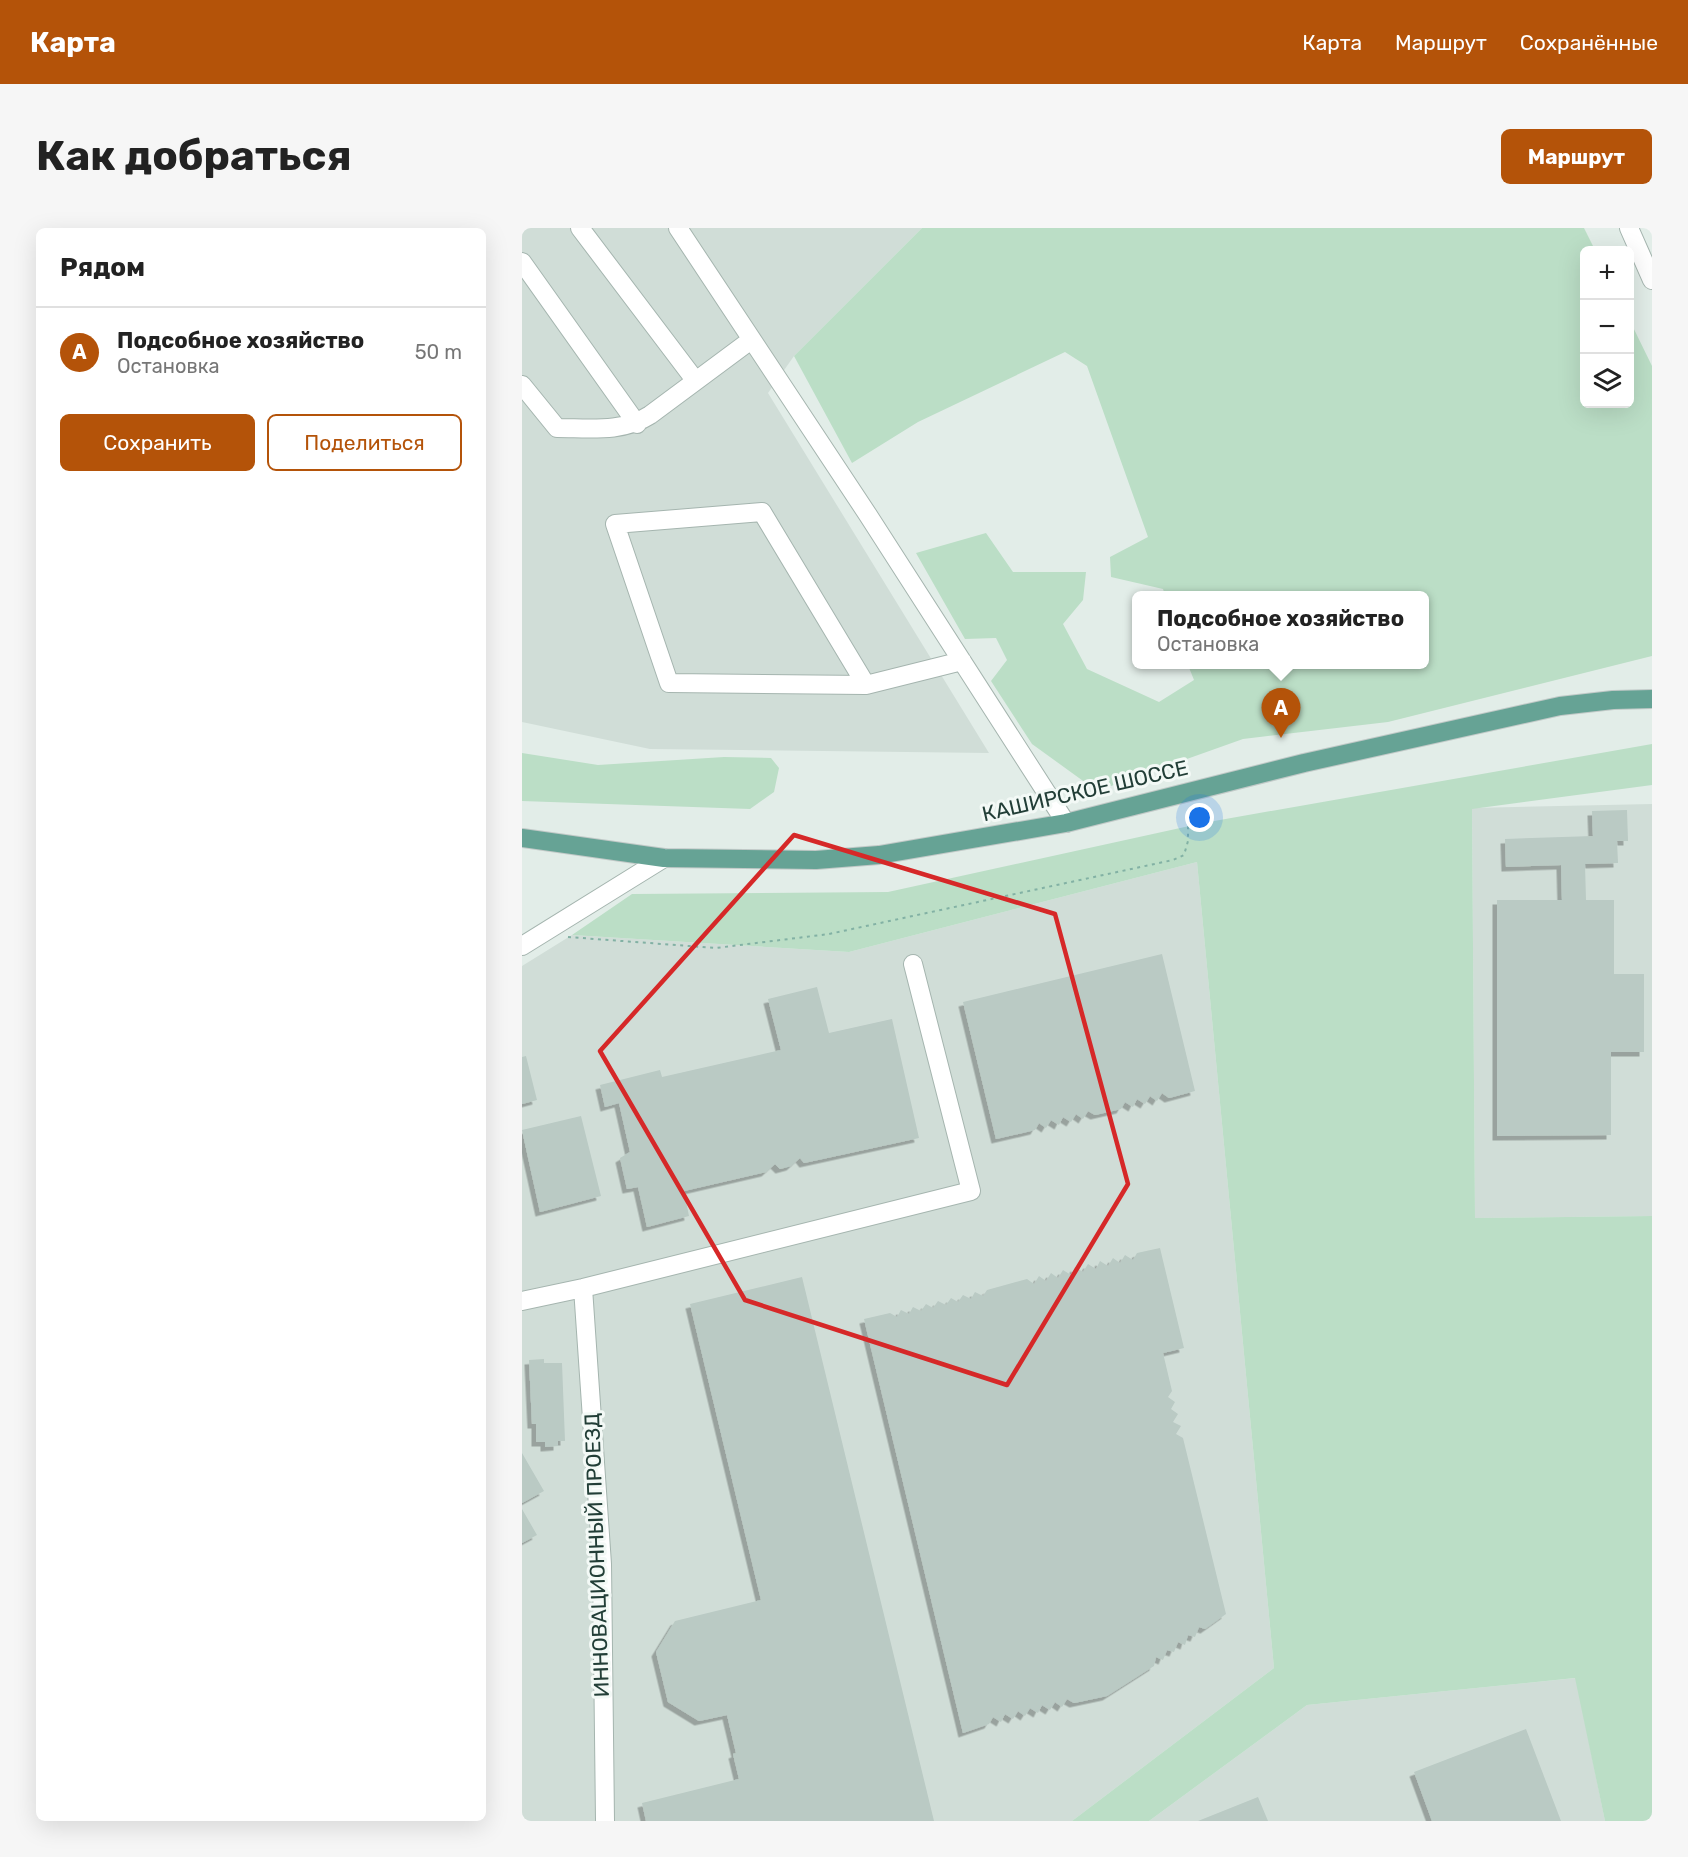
<!DOCTYPE html>
<html lang="ru">
<head>
<meta charset="utf-8">
<style>
	body { margin:0; font-family:Rubik,sans-serif; background:#f6f6f6; color:#222 }
	.controls { position:absolute; right:18px; top:18px; display:grid; overflow:hidden; border-radius:9px; box-shadow:0 6px 24px #0002 }
	.controls button { width:54px; height:54px; display:grid; place-items:center; padding:0; border:0; border-bottom:2px solid #e0e0e0; background:#fff; color:#222; font:30px sans-serif }
	.you { position:absolute; left:678px; top:590px; width:21px; height:21px; margin:-15px; border:4px solid #fff; border-radius:50%; background:#1a73e8; box-shadow:0 0 0 9px #1a73e833 }
	.badge { display:grid; place-items:center; width:39px; height:39px; border-radius:50%; background:#b45309; color:#fff; font-size:20px; font-weight:700 }
	.pin { position:absolute; translate:-50% -50px; filter:drop-shadow(0 2px 3px #0008) }
	.pin::after { content:''; position:absolute; top:32px; width:21px; height:18px; background:inherit; clip-path:polygon(0 0,100% 0,50% 100%) }
	.popup { position:absolute; left:610px; top:363px; width:297px; height:78px; box-sizing:border-box; display:grid; place-content:center; border-radius:9px; background:#fff; filter:drop-shadow(0 2px 4px #0005); font-size:20px; white-space:nowrap; color:#767676 }
	.popup b { font-size:22px; color:#222 }
	.popup::after { content:''; position:absolute; left:50%; top:100%; margin-left:-12px; border:12px solid transparent; border-top-color:#fff }
	.list { margin:0; padding:0; list-style:none }
	h2 { display:flex; justify-content:space-between; align-items:center; height:78px; margin:0; padding:0 24px; font-size:26px }
	h2 small { font-size:20px; font-weight:400; color:#767676 }
	.list li { display:grid; grid-template-columns:39px 1fr auto; gap:18px; align-items:center; box-sizing:border-box; height:90px; padding:0 24px; border-top:2px solid #e0e0e0 }
	.list b { display:block; font-size:22px; white-space:nowrap }
	.list p { margin:0; font-size:20px; white-space:nowrap; color:#767676 }
	.list em { font-size:20px; font-style:normal; color:#767676 }
	.actions { display:flex; gap:12px; padding:18px 24px }
	.actions a { flex:1; padding:14px 0; border:2px solid #b45309; border-radius:9px; text-align:center; font-size:21px; color:#b45309 }
	.actions .main { background:#b45309; color:#fff }
	.icon { flex:none; width:33px; height:33px; fill:none; stroke:currentColor; stroke-width:2; stroke-linecap:round; stroke-linejoin:round }
	.map { position:relative; flex:none; width:1130px; height:1593px; overflow:hidden; border-radius:9px }
	header { display:flex; align-items:center; gap:36px; box-sizing:border-box; height:84px; padding:0 30px; background:#b45309; color:#fff }
	header strong { font-size:28px }
	nav { display:flex; gap:33px; margin-inline-start:auto; font-size:21px }
	.intro { display:flex; align-items:center; justify-content:space-between; box-sizing:border-box; height:144px; padding:0 36px }
	h1 { margin:0; font-size:42px }
	.button { padding:15px 27px; border-radius:9px; background:#b45309; color:#fff; font-size:21px; font-weight:700 }
	main { display:flex; gap:36px; padding:0 36px }
	aside { flex:1; background:#fff; border-radius:9px; box-shadow:0 6px 24px #0002 }
	.map>svg:first-child { display:block }
	.built { fill:#d0ddd7 }
	.green { fill:#bbdec6 }
	.building { fill:#bacac4; filter:url(#shadow) }
	.lines { fill:none; stroke-linecap:round; stroke-linejoin:round }
	.minor-casing { stroke:#a5b5af; stroke-width:20 }
	.major-casing { stroke:#c1c9c7; stroke-width:20 }
	.path { stroke:#82b1a4; stroke-width:2; stroke-dasharray:3 4.5; stroke-linecap:butt }
	.minor { stroke:#fff; stroke-width:18 }
	.major { stroke:#66a395; stroke-width:18 }
	.marked { fill:none; stroke:#d62828; stroke-width:4.5; stroke-linejoin:round }
	.labels { text-anchor:middle; stroke-width:6; stroke-linejoin:round; paint-order:stroke }
	.street-label { font-size:21px; fill:#223e37; stroke:#f3f9f6 }
</style>
</head>
<body>
<header>
<strong>Карта</strong>
<nav><a>Карта</a><a>Маршрут</a><a>Сохранённые</a></nav>
</header>
<div class="intro"><h1>Как добраться</h1><a class="button">Маршрут</a></div>
<main>
<aside>
<h2>Рядом<small></small></h2>
<ul class="list">
<li><span class="badge">A</span><div><b>Подсобное хозяйство</b><p>Остановка</p></div><em>50 m</em></li>
</ul>
<div class="actions"><a class="main">Сохранить</a><a>Поделиться</a></div>
</aside>
<div class="map">
<svg width="1130" height="1593" viewBox="0 0 1130 1593">
	<defs>
		<filter id="shadow"><feDropShadow dx="-4.5" dy="4.5" stdDeviation="0" flood-color="#0004"/></filter>
	</defs>
	<rect width="100%" height="100%" fill="#e2ede8"/>
	<path class="built" d="M0 0H400L272 128 246 165 467 525 128 521 0 494Z
		M1130 576V988L953 990 950 580Z
		M675 634 752 1440 550 1593H0V738L50 707 327 724Z
		M1054 1450 1083 1593H627L785 1477Z"/>
	<path class="green" d="M400 0H1062L1073 22H1062V176H1108V93L1130 138V428L866 494 721 511 575 563 510 516 469 453 485 432 474 410 443 411 394 325 464 305 491 344H564L561 372 541 396 565 441 637 474 672 452 666 437 903 436V368L643 367 641 361 589 349 588 329 626 309 565 138 543 124 396 194 330 235 272 128Z
		M1130 516V557L950 581 953 990 1130 988V1593H1083L1053 1450 785 1477 627 1593H550L752 1440 675 634 327 724 50 707 110 666 366 664 681 595Z
		M0 525 76 537 202 529 249 530 257 540 252 564 228 581 0 573Z"/>
	<path class="building" d="M1105 582 1106 613H1095L1096 635 1063 636 1064 672H1092V746H1122V824H1089V907L975 908V672H1040L1039 637 984 639 983 611 1071 608 1070 583Z
		M640 726 673 863 647 870 640 865 635 873 628 868 623 876 615 871 611 879 603 874 599 881 573 887 566 883 561 891 554 886 549 894 541 889 537 897 529 892 524 900 517 895 513 902 474 911 441 774Z
		M295 759 307 805 370 791 397 910 282 935 278 930 269 938 258 941 253 936 244 944 162 963 167 988 125 999 116 959 105 961 98 930 108 924 97 875 83 879 78 857 138 842 140 849 259 822 246 771Z
		M4 828 15 872 0 876V829Z
		M59 888 79 968 18 984 0 902Z
		M638 1020 662 1120 641 1125 650 1163 646 1169 653 1174 649 1181 656 1186 651 1194 659 1198 654 1206 661 1210 704 1386 683 1401 677 1399 673 1409 666 1407 663 1417 656 1414 652 1424 645 1422 641 1432 634 1429 632 1438 585 1468 552 1475 545 1471 540 1479 533 1474 528 1482 520 1477 516 1485 508 1480 503 1488 496 1483 491 1491 483 1486 479 1494 471 1489 467 1496 441 1505 342 1091 368 1085 375 1089 379 1082 387 1086 391 1079 399 1083 404 1076 411 1080 416 1073 424 1077 429 1070 436 1074 441 1067 449 1071 453 1064 461 1068 465 1062 505 1051 512 1056 517 1048 524 1053 529 1045 536 1050 541 1042 549 1047 553 1039 561 1044 566 1036 574 1041 578 1033 586 1038 591 1030 598 1035 603 1027 611 1032 615 1025Z
		M280 1049 412 1593H124L120 1575 217 1551 211 1526 214 1525 205 1487 177 1493 146 1474 134 1424 153 1393 239 1372 168 1076Z
		M22 1131V1135H40L43 1213H36V1218L23 1219V1214H14V1196H10L7 1132Z
		M0 1225 22 1263 0 1275Z
		M0 1281 15 1307 0 1315Z
		M1004 1501 1039 1593H910L892 1544Z
		M736 1569 746 1593H676Z"/>
	<g class="lines">
		<g class="minor-casing">
			<path id="minor" d="M58 0 173 152
				M156 0 346 287 544 595
				M1107 0 1130 52
				M0 34 115 196
				M0 157 35 200C67 200 100 205 128 187L229 112
				M344 457 147 455 93 296 240 284 344 457 440 433
				M0 718 142 630
				M61 1060 80 1336 83 1593
				M0 1073 61 1060 449 963 391 736"/>
		</g>
		<g class="major-casing">
			<path id="major" d="M0 610 142 630 294 632 357 627 544 595 782 535 1038 478 1091 472 1130 471"/>
		</g>
		<path class="path" d="M46 709 194 720 307 706 651 632 662 627 666 613V581"/>
		<use href="#minor" class="minor"/>
		<use href="#major" class="major"/>
	</g>
	<path class="marked" d="M272 607 533 686 606 956 485 1157 223 1072 78 823Z"/>
	<g class="labels">
		<g class="street-label">
			<text transform="translate(563 563) rotate(-13)" y="7">КАШИРСКОЕ ШОССЕ</text>
			<text transform="translate(75 1327) rotate(-92)" y="7">ИННОВАЦИОННЫЙ ПРОЕЗД</text>
		</g>
	</g>
</svg>
<div class="controls">
<button>+</button>
<button>−</button>
<button><svg class="icon" aria-label="layers" viewBox="0 0 24 24"><path d="M12 4l9 5-9 5-9-5zM3 14l9 5 9-5"/></svg></button>
</div>
<div class="you"></div>
<div class="pin badge" style="left:759px;top:510px">A</div>
<div class="popup"><b>Подсобное хозяйство</b>Остановка</div>
</div>
</main>
</body>
</html>
